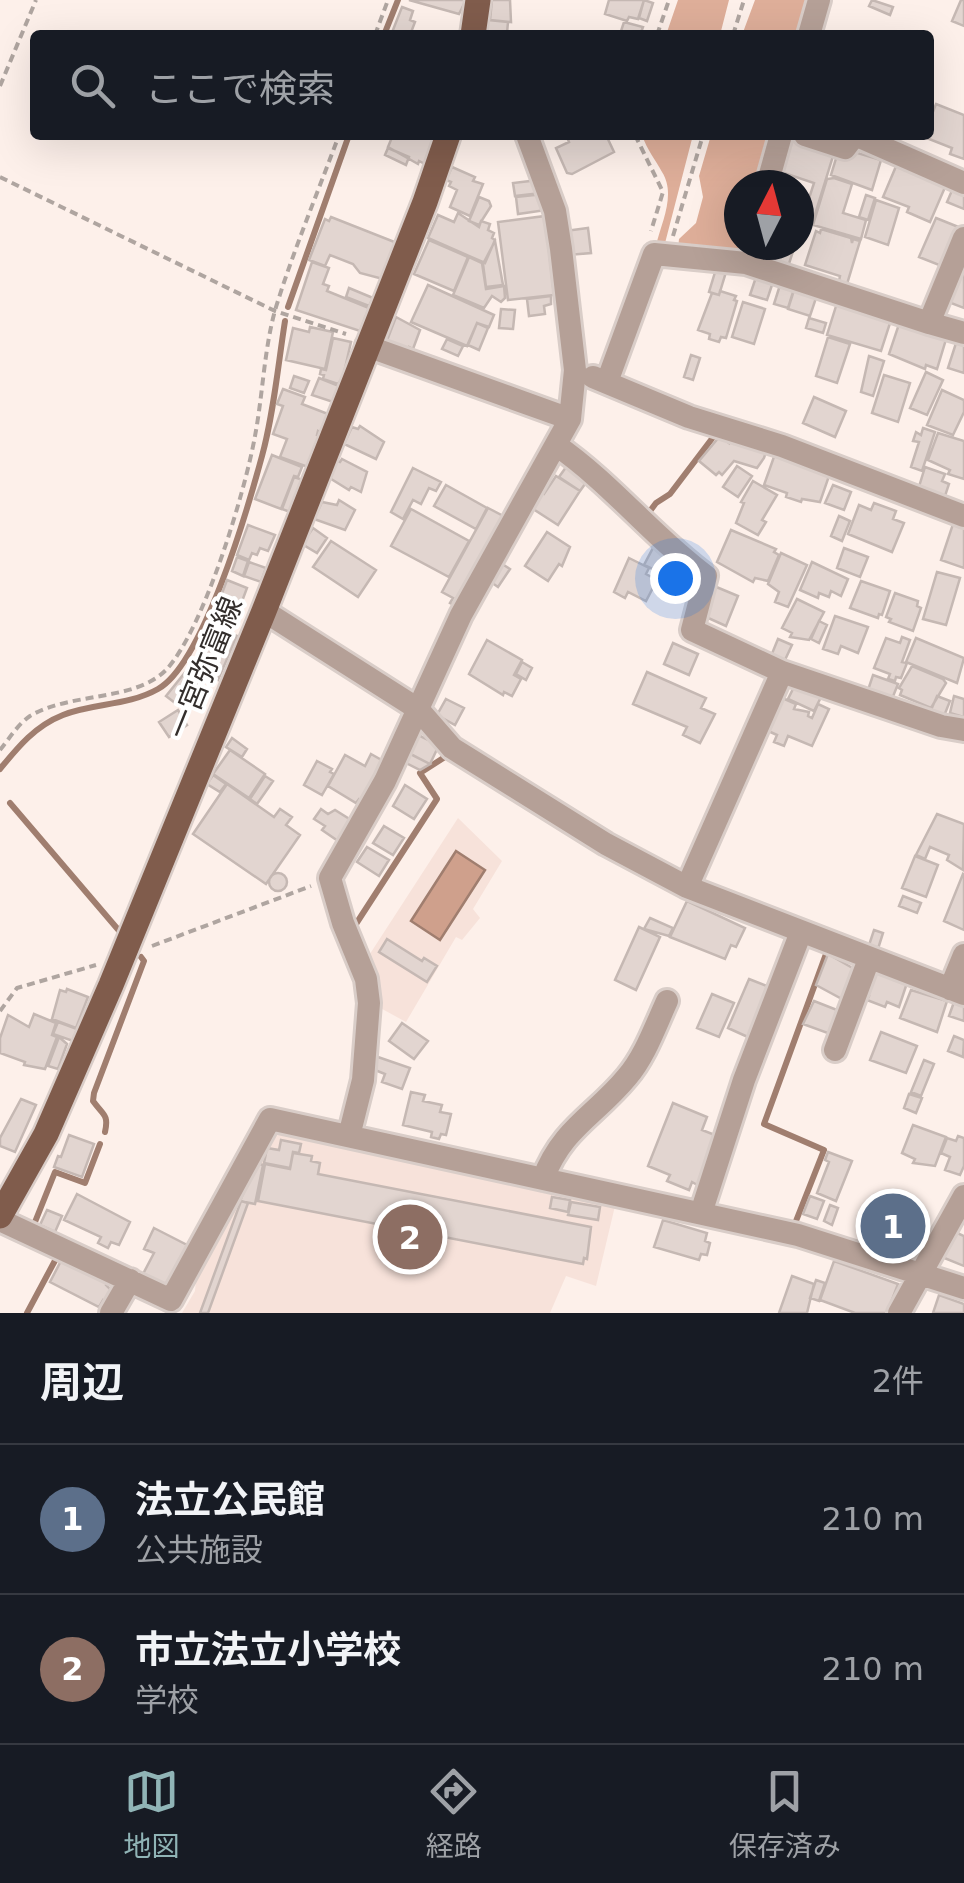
<!DOCTYPE html>
<html lang="ja">
<head>
<meta charset="utf-8">
<style>
	body { margin:0; font-family:"DejaVu Sans","Noto Sans JP",sans-serif; background:#20242c; color:#f1f3f6 }
	.compass { position:absolute; left:724px; top:170px; width:90px; height:90px; border-radius:50%; background:#171b24; box-shadow:0 10px 40px #0002; rotate:6deg }
	.you { position:absolute; left:675px; top:578px; width:35px; height:35px; margin:-25px; border:8px solid #fff; border-radius:50%; background:#1a73e8; box-shadow:0 0 0 15px #1a73e833 }
	.badge { display:grid; place-items:center; width:65px; height:65px; border-radius:50%; background:#90b4b6; color:#fff; font-size:32px; font-weight:700 }
	.pin { position:absolute; translate:-50% -50%; border:5px solid #fff; box-shadow:0 2px 10px #0006 }
	.list { margin:0; padding:0; list-style:none }
	h2 { display:flex; justify-content:space-between; align-items:center; height:130px; margin:0; padding:0 40px; font-size:42px }
	h2 small { font-size:32px; font-weight:400; color:#9ea1a6 }
	.list li { display:grid; grid-template-columns:65px 1fr auto; gap:30px; align-items:center; box-sizing:border-box; height:150px; padding:0 40px; border-top:2px solid #363941 }
	.list b { display:block; font-size:38px; white-space:nowrap }
	.list p { margin:0; font-size:32px; white-space:nowrap; color:#9ea1a6 }
	.list em { font-size:32px; font-style:normal; color:#9ea1a6 }
	.icon { flex:none; width:55px; height:55px; fill:none; stroke:currentColor; stroke-width:2; stroke-linecap:round; stroke-linejoin:round }
	.map { position:relative; flex:none; width:964px; height:1313px; overflow:hidden }
	.search { position:absolute; background:#171b24; box-shadow:0 10px 40px #0002; left:30px; right:30px; top:30px; height:110px; display:flex; align-items:center; gap:25px; box-sizing:border-box; padding:0 35px; border-radius:10px; color:#9ea1a6; font-size:38px }
	.sheet { height:430px; background:#171b24 }
	nav { display:flex; justify-content:space-around; align-items:center; box-sizing:border-box; height:140px; border-top:2px solid #363941; background:#171b24; font-size:28px; color:#9ea1a6 }
	nav a { display:grid; justify-items:center; gap:5px }
	nav .on { color:#90b4b6 }
	.map>svg:first-child { display:block }
	.built { fill:#f7e2da }
	.forest { fill:#deae99 }
	.water { fill:#cfa08c; stroke:#a07e6f; stroke-width:2.5 }
	.lines { fill:none; stroke-linecap:round; stroke-linejoin:round }
	.stream { stroke:#a07e6f; stroke-width:6 }
	.building { fill:#e2d5d0; stroke:#c5b8b3; stroke-width:2.5 }
	.minor-casing { stroke:#d9cdc8; stroke-width:28 }
	.major-casing { stroke:#d9cdc8; stroke-width:30 }
	.path { stroke:#afa5a0; stroke-width:4; stroke-dasharray:8 5; stroke-linecap:butt }
	.minor { stroke:#b5a097; stroke-width:22 }
	.major { stroke:#805c4c; stroke-width:25 }
	.labels { text-anchor:middle; stroke-width:8; stroke-linejoin:round; paint-order:stroke }
	.street-label { font-size:30px; fill:#332e2c; stroke:#fff }
</style>
</head>
<body>
<div class="map">
<svg width="964" height="1313" viewBox="0 0 964 1313">
	<rect width="100%" height="100%" fill="#fdf0ea"/>
	<path class="built" d="M458 818 502 861 473 909 480 918 462 940 456 937 406 1022 373 1004 366 960Z
		M282 1133 615 1206 596 1286 566 1276 550 1313H182L195 1291 197 1268 264 1142Z"/>
	<path class="forest" d="M678 0H729L720 35H666Z
		M755 0H813L803 35H742Z
		M642 135H693L664 247 656 245C662 221 676 194 662 172 655 159 647 150 642 135Z
		M711 135 774 137 761 185H739V245H744L741 257 678 249 679 239 696 223 703 197 699 176Z"/>
	<path class="water" d="M456 851 485 870 440 940 411 921Z"/>
	<g class="lines">
		<path class="stream" d="M384 35 398 0
			M288 307 349 135
			M647 515 656 503 670 494 714 436
			M0 769C18 747 35 726 63 715 93 703 128 706 158 689 203 664 248 508 262 456 274 412 278 365 285 321
			M10 803 121 933
			M354 927 437 799 420 773 448 755
			M105 1132C109 1114 103 1115 93 1101L94 1093 144 961 141 957
			M796 1221 824 1150 764 1124 826 954
			M36 1229 33 1227 55 1172 85 1183 100 1144
			M27 1313 58 1255"/>
	</g>
	<path class="building" d="M409 0H466L459 14Z
		M492 0H510L511 22 490 20Z
		M609 0H644L638 19 629 17 627 21 605 14Z
		M644 0 653 3 647 21 639 18Z
		M872 0 893 7 890 15 869 6Z
		M961 0H964V26L952 21Z
		M402 7 413 11 410 20 415 22 410 35H391Z
		M488 20 508 22 507 33 487 31Z
		M624 22 643 27 640 35 621 31Z
		M936 104 964 115V159L950 154 952 148 924 137 929 135V122Z
		M393 135H434L437 136 425 164 419 161 418 164 388 147Z
		M573 135H606L614 152 572 174 567 173 556 148 569 142 567 137Z
		M791 140 813 150 814 147 825 150V153L833 156 812 224 802 220 814 183 781 172Z
		M388 148 409 157 406 165 385 155Z
		M851 151 881 160 872 190 831 175 838 152Z
		M897 164 946 185 930 222 907 212 909 207 883 197Z
		M452 167 475 177 473 181 483 184 470 216 450 207 457 190 449 186 451 182 446 180Z
		M834 178 852 184 843 213 866 220 861 239 813 225 827 179Z
		M539 180 541 193 515 196 513 183Z
		M953 188 964 192V209L947 202Z
		M544 194 546 210 518 214 516 197Z
		M866 195 875 198 868 220 859 217Z
		M479 197 489 201 491 206 479 225 469 221Z
		M876 200 899 208 888 245 865 237Z
		M458 213 479 227 481 221 490 224 488 230 494 233 492 238 495 240 485 263 428 238 438 215 454 222Z
		M545 216 554 295 508 300 498 222Z
		M331 217 397 243 383 279 360 273 353 264 330 255 325 266 309 260 325 219 329 221Z
		M936 218 961 228 944 267 919 257Z
		M588 228 591 253 568 255 565 231Z
		M821 229 851 238 852 243 853 239 860 241 847 284 839 281 840 276 805 265 816 231 820 233Z
		M429 240 468 257 454 291 414 274Z
		M495 241 503 285 486 287 483 264Z
		M760 245H795L787 270 755 260Z
		M469 257 482 263 486 289 504 286 505 298 501 302 492 296 484 308 453 295Z
		M312 262 329 268 323 284 329 286 327 291 369 308 360 331 296 310Z
		M964 264V308L946 301Z
		M716 269 726 272 719 295 709 292Z
		M756 277 773 282 767 300 750 295Z
		M428 285 494 315 489 327 477 323 467 346 411 322Z
		M780 285 794 289 788 308 774 304Z
		M795 287 817 295 810 316 788 309Z
		M349 288 373 298 369 306 346 297Z
		M720 291 736 296 734 300 737 301 726 338 721 337 719 342 709 339 710 334 698 330 712 293 719 295Z
		M551 296V304L544 306 545 314 529 316 527 299Z
		M743 302 765 309 754 344 732 337Z
		M837 303 891 320 881 351 827 335Z
		M501 309 515 310 513 329 499 328Z
		M396 317 420 330 413 349 409 347 407 352 386 343Z
		M809 318 826 323 823 333 806 328Z
		M900 321 947 336 937 369 926 365 925 369 889 354Z
		M477 323 488 328 479 350 468 345Z
		M310 327 333 332 325 369 286 360 293 328 309 332Z
		M828 337 850 344 837 383 816 376Z
		M333 338 351 342 343 377 338 384 323 379 324 375 320 374 321 369 326 370Z
		M447 339 463 346 458 356 442 349Z
		M957 340 964 343V373L948 368Z
		M691 355 700 358 693 380 684 377Z
		M869 356 884 361 873 396 861 392Z
		M926 372 943 380 927 415 910 408Z
		M884 375 910 383 898 422 872 413Z
		M294 376 309 381 304 393 290 388Z
		M319 378 339 386 333 402 312 395Z
		M283 389 305 397 302 404 328 414 321 433 318 431 317 435 320 436 308 467 280 457 287 439 273 434 283 406 277 404Z
		M942 390 964 400V412L953 435 927 425Z
		M814 397 846 411 835 437 803 423Z
		M360 426 384 442 376 459 344 444 352 427 358 429Z
		M923 428 935 432 922 471 911 467 919 442 913 441 916 432 921 435Z
		M938 433 964 441V479L948 474 950 470 928 460Z
		M720 436 729 443 730 439 766 452 764 458 757 468 734 461 722 475 719 472 716 475 699 461Z
		M775 454 829 476 820 502 802 499 801 502 786 497 787 493 764 485Z
		M272 455 302 467 298 477 294 476 281 509 255 499Z
		M342 459 367 472 361 492 351 487 349 490 328 477 335 460 340 462Z
		M569 463 590 477 580 491 559 477Z
		M737 466 752 476 738 497 723 487Z
		M925 467 945 474 942 481 949 484 944 499 918 490Z
		M413 468 441 482 436 491 429 488 421 504 413 500 403 519 391 512Z
		M556 476 580 491 558 525 530 507 540 492 544 494Z
		M294 477 303 480 290 512 282 509Z
		M753 481 777 495 762 520 766 522 758 535 736 523 744 503 741 502Z
		M446 485 487 508 476 529 434 506Z
		M833 485 851 492 844 510 825 503Z
		M339 500 355 510 345 530 314 519 322 502 337 505Z
		M874 503 896 511 893 519 904 523 892 552 848 534 859 505 871 510Z
		M488 508 507 518 458 607 450 603 453 598 442 592Z
		M411 509 469 541 449 577 391 546Z
		M839 516 850 521 842 541 831 536Z
		M953 524 964 528V568L941 560Z
		M248 525 275 535 268 551 260 548 257 555 252 553 249 560 237 555Z
		M313 528 327 538 317 553 302 544Z
		M731 530 776 549 774 552 779 555 768 581 755 578 753 582 717 562Z
		M547 532 570 547 562 566 559 564 548 581 525 566Z
		M331 541 376 570 358 597 313 567Z
		M653 548 669 556 661 573 644 565Z
		M844 548 868 557 860 577 837 568Z
		M781 553 807 565 788 607 775 602 779 592 768 584Z
		M237 557 248 561 243 576 232 571Z
		M629 558 649 568 646 574 657 580 646 601 628 592 625 598 614 592Z
		M249 562 266 568 261 582 244 576Z
		M499 562 510 569 498 587 488 580Z
		M812 562 848 579 841 596 831 591 829 597 819 593 818 598 800 590Z
		M937 572 960 578 946 625 923 619Z
		M227 580 247 588 232 628 212 620Z
		M861 581 890 591 882 615 879 614 878 618 850 608Z
		M714 586 738 596 726 626 706 617Z
		M895 593 918 601 917 606 921 608 913 631 889 622 891 619 886 617Z
		M797 599 824 612 809 640 790 637 792 633 782 628Z
		M835 616 868 627 858 653 841 646 838 654 823 649Z
		M819 621 827 625 819 643 811 639Z
		M210 625 237 636 218 680 193 665Z
		M902 637 910 640 902 662 907 663 901 678 896 677 895 681 888 679 890 674 874 668 886 638 900 643Z
		M916 638 964 658 957 683 906 662Z
		M778 639 792 645 784 662 771 656Z
		M487 640 522 660 514 675 521 679 512 696 504 692 503 695 469 674Z
		M673 643 698 654 689 675 664 664Z
		M522 662 532 668 526 680 516 674Z
		M191 665 204 675 179 706 166 696Z
		M912 666 943 679 946 683 931 708 900 695 902 690 899 688Z
		M647 672 706 698 701 708 715 714 700 743 683 735 687 727 633 704Z
		M873 675 898 684 892 699 868 690Z
		M795 685 821 697 814 711 788 699Z
		M937 696 950 701 944 716 931 710Z
		M954 696 964 699V717L950 713Z
		M780 697 796 704 794 709 809 712 808 716 812 718 818 704 829 709 812 746 788 736 784 746 774 742 777 735 766 730Z
		M446 699 464 708 455 725 437 715Z
		M178 710 187 725 169 737 159 722Z
		M418 735 439 745 430 764 409 753Z
		M232 738 247 749 242 757 226 747Z
		M230 750 265 774 249 798 213 774Z
		M408 753 430 764 420 770 404 762Z
		M371 754 385 762 363 801 359 799 356 803 328 786 345 755 365 766Z
		M317 761 332 769 330 772 334 774 322 795 304 785Z
		M213 775 226 784 220 792 207 784Z
		M265 776 273 781 257 804 250 799Z
		M227 784 274 817 280 809 292 817 286 825 300 835 266 884 193 834Z
		M405 785 427 799 414 819 393 806Z
		M321 809 328 814 335 810 351 820 341 843 322 830 325 826 314 819Z
		M937 814 964 824 963 870 947 860 949 855 930 847 925 859 916 855Z
		M384 826 404 838 393 855 373 843Z
		M367 847 389 860 379 876 357 862Z
		M915 856 938 865 926 897 902 888Z
		M269 882a9 9 0 1 1 18 0a9 9 0 1 1-18 0Z
		M963 874 964 875V930L944 921Z
		M903 896 921 903 917 913 899 906Z
		M687 901 745 928 736 947 731 945 725 959 670 937Z
		M650 918 673 928 669 936 644 929Z
		M639 927 660 937 636 990 615 980Z
		M874 930 883 933 877 952 868 948Z
		M387 939 422 961 424 958 437 966 427 982 379 952Z
		M828 954 856 970 842 999 816 985Z
		M874 971 907 983 899 1007 887 1002 885 1007 867 1000 869 996 865 994Z
		M749 979 772 988 750 1038 728 1028Z
		M67 989 88 997 76 1028 52 1019 60 990 66 992Z
		M911 990 947 1001 937 1032 900 1018Z
		M712 994 734 1003 719 1037 697 1028Z
		M814 1001 837 1010 836 1013 840 1015 833 1035 803 1024Z
		M954 1002 964 1006V1021L949 1016Z
		M34 1014 56 1023 52 1035 57 1037 45 1069 24 1065 25 1062 0 1053V1038L8 1015 29 1027Z
		M58 1022 77 1029 73 1041 53 1034Z
		M402 1023 428 1041 414 1059 389 1041Z
		M881 1032 917 1046 906 1073 870 1060Z
		M954 1036 964 1040 963 1057 948 1051Z
		M59 1037 67 1044 58 1069 48 1066Z
		M375 1056 410 1068 402 1089 382 1082 385 1074 370 1068Z
		M924 1060 934 1064 921 1096 911 1092Z
		M411 1092 425 1095 423 1101 442 1105 440 1112 451 1114 446 1135 441 1134 439 1139 431 1137 432 1132 403 1125Z
		M909 1094 922 1098 916 1113 904 1108Z
		M21 1099 36 1105 15 1152 0 1146V1138Z
		M673 1103 707 1117 702 1130 715 1135 699 1186 692 1182 689 1190 667 1181 670 1175 648 1166Z
		M913 1125 946 1137 935 1166 913 1163 915 1159 902 1153Z
		M69 1135 94 1144 82 1177 54 1167 58 1156 61 1157Z
		M958 1136 964 1138V1166L960 1175 945 1170 950 1157 941 1153 947 1138 956 1141Z
		M281 1140 301 1144 299 1153 293 1152 290 1168 264 1163 267 1148 279 1150Z
		M828 1152 852 1161 836 1201 817 1193 829 1162 825 1160Z
		M293 1153 312 1156 311 1161 320 1163 318 1174 591 1227 587 1259 584 1258 583 1264 258 1201 265 1164 290 1169Z
		M256 1163 263 1165 255 1204 240 1201Z
		M77 1194 130 1222 119 1245 111 1242 108 1248 98 1243 101 1237 64 1220Z
		M810 1196 824 1201 817 1219 803 1214Z
		M552 1197 570 1200 568 1212 550 1208Z
		M241 1201 248 1203 208 1313H200Z
		M571 1202 600 1207 598 1220 568 1215Z
		M883 1204 915 1217 903 1248 870 1236Z
		M830 1205 838 1208 832 1225 824 1221Z
		M47 1210 62 1216 55 1232 40 1225Z
		M916 1217 924 1221 912 1252 904 1249Z
		M663 1220 707 1233 705 1241 710 1243 707 1255 701 1254 699 1260 654 1247Z
		M154 1228 191 1247 170 1288 143 1274 154 1253 144 1249Z
		M955 1232 964 1236V1266L942 1257Z
		M63 1257 108 1280 106 1285 112 1291 106 1302 103 1300 99 1307 50 1282Z
		M834 1261 898 1284 887 1313H855L820 1300Z
		M792 1276 814 1284 807 1313H779Z
		M816 1280 825 1283 819 1301 810 1298Z
		M939 1295 964 1304V1313H933Z"/>
	<g class="lines">
		<g class="minor-casing">
			<path id="minor" d="M809 35 819 0
				M805 135 845 148 855 135 964 183
				M767 185 781 135
				M964 238 929 323 964 333
				M367 346 570 419
				M593 377 689 417 782 446 964 516
				M607 382 654 254 746 263 929 323
				M556 445C611 483 652 536 706 576L692 630 782 672 941 726 964 730
				M264 611 418 709 452 748 606 844 687 887 964 994
				M687 887 782 672
				M950 989 964 955
				M835 1050 869 959
				M349 1136 363 1080 369 1003 366 979 343 923 330 878 385 781 461 615 570 419 575 370 561 249 555 211 527 135
				M543 1179C562 1128 596 1115 627 1077 645 1056 655 1027 667 1001
				M701 1213 744 1080 801 932
				M0 1220 171 1300 270 1119 798 1235 964 1288
				M111 1313 130 1280
				M899 1313 964 1196"/>
		</g>
		<g class="major-casing">
			<path id="major" d="M473 35 478 0
				M0 1216 46 1134 111 985 264 611 425 202 448 135"/>
		</g>
		<path class="path" d="M375 35 388 0
			M657 35 669 0
			M733 35 744 0
			M0 86 36 0
			M635 135 663 192 651 231
			M0 177 275 311 346 334
			M673 236 703 135
			M0 750C9 739 18 724 30 716 70 692 134 702 166 670 204 629 245 492 255 436 263 394 264 348 276 307 294 249 318 192 339 135
			M152 946 311 886
			M0 1011 17 988 96 965"/>
		<use href="#minor" class="minor"/>
		<use href="#major" class="major"/>
	</g>
	<g class="labels">
		<g class="street-label">
			<text transform="translate(205 668) rotate(-68)" y="10">一宮弥富線</text>
		</g>
	</g>
</svg>
<svg class="compass" viewBox="-18 -18 36 36"><path d="M0-13l5 13h-10z" fill="#e53935"/><path d="M0 13l5-13h-10z" fill="#9ea1a6"/></svg>
<div class="you"></div>
<div class="pin badge" style="left:893px;top:1226px;background:#5c6f8a">1</div>
<div class="pin badge" style="left:410px;top:1237px;background:#8d6e63">2</div>
<div class="search"><svg class="icon" aria-label="search" viewBox="0 0 24 24"><circle cx="10" cy="10" r="6"/><path d="M15 15l6 6"/></svg>ここで検索</div>
</div>
<section class="sheet">
<h2>周辺<small>2件</small></h2>
<ul class="list">
<li><span class="badge" style="background:#5c6f8a">1</span><div><b>法立公民館</b><p>公共施設</p></div><em>210 m</em></li>
<li><span class="badge" style="background:#8d6e63">2</span><div><b>市立法立小学校</b><p>学校</p></div><em>210 m</em></li>
</ul>
</section>
<nav>
<a class="on"><svg class="icon" aria-label="map" viewBox="0 0 24 24"><path d="M3 6l6-2 6 2 6-2v14l-6 2-6-2-6 2zM9 4v14M15 6v14"/></svg>地図</a>
<a><svg class="icon" aria-label="directions" viewBox="0 0 24 24"><path d="M12 3l9 9-9 9-9-9zM9 14v-3h6M13 9l2 2-2 2"/></svg>経路</a>
<a><svg class="icon" aria-label="saved" viewBox="0 0 24 24"><path d="M7 4h10v16l-5-4-5 4z"/></svg>保存済み</a>
</nav>
</body>
</html>
